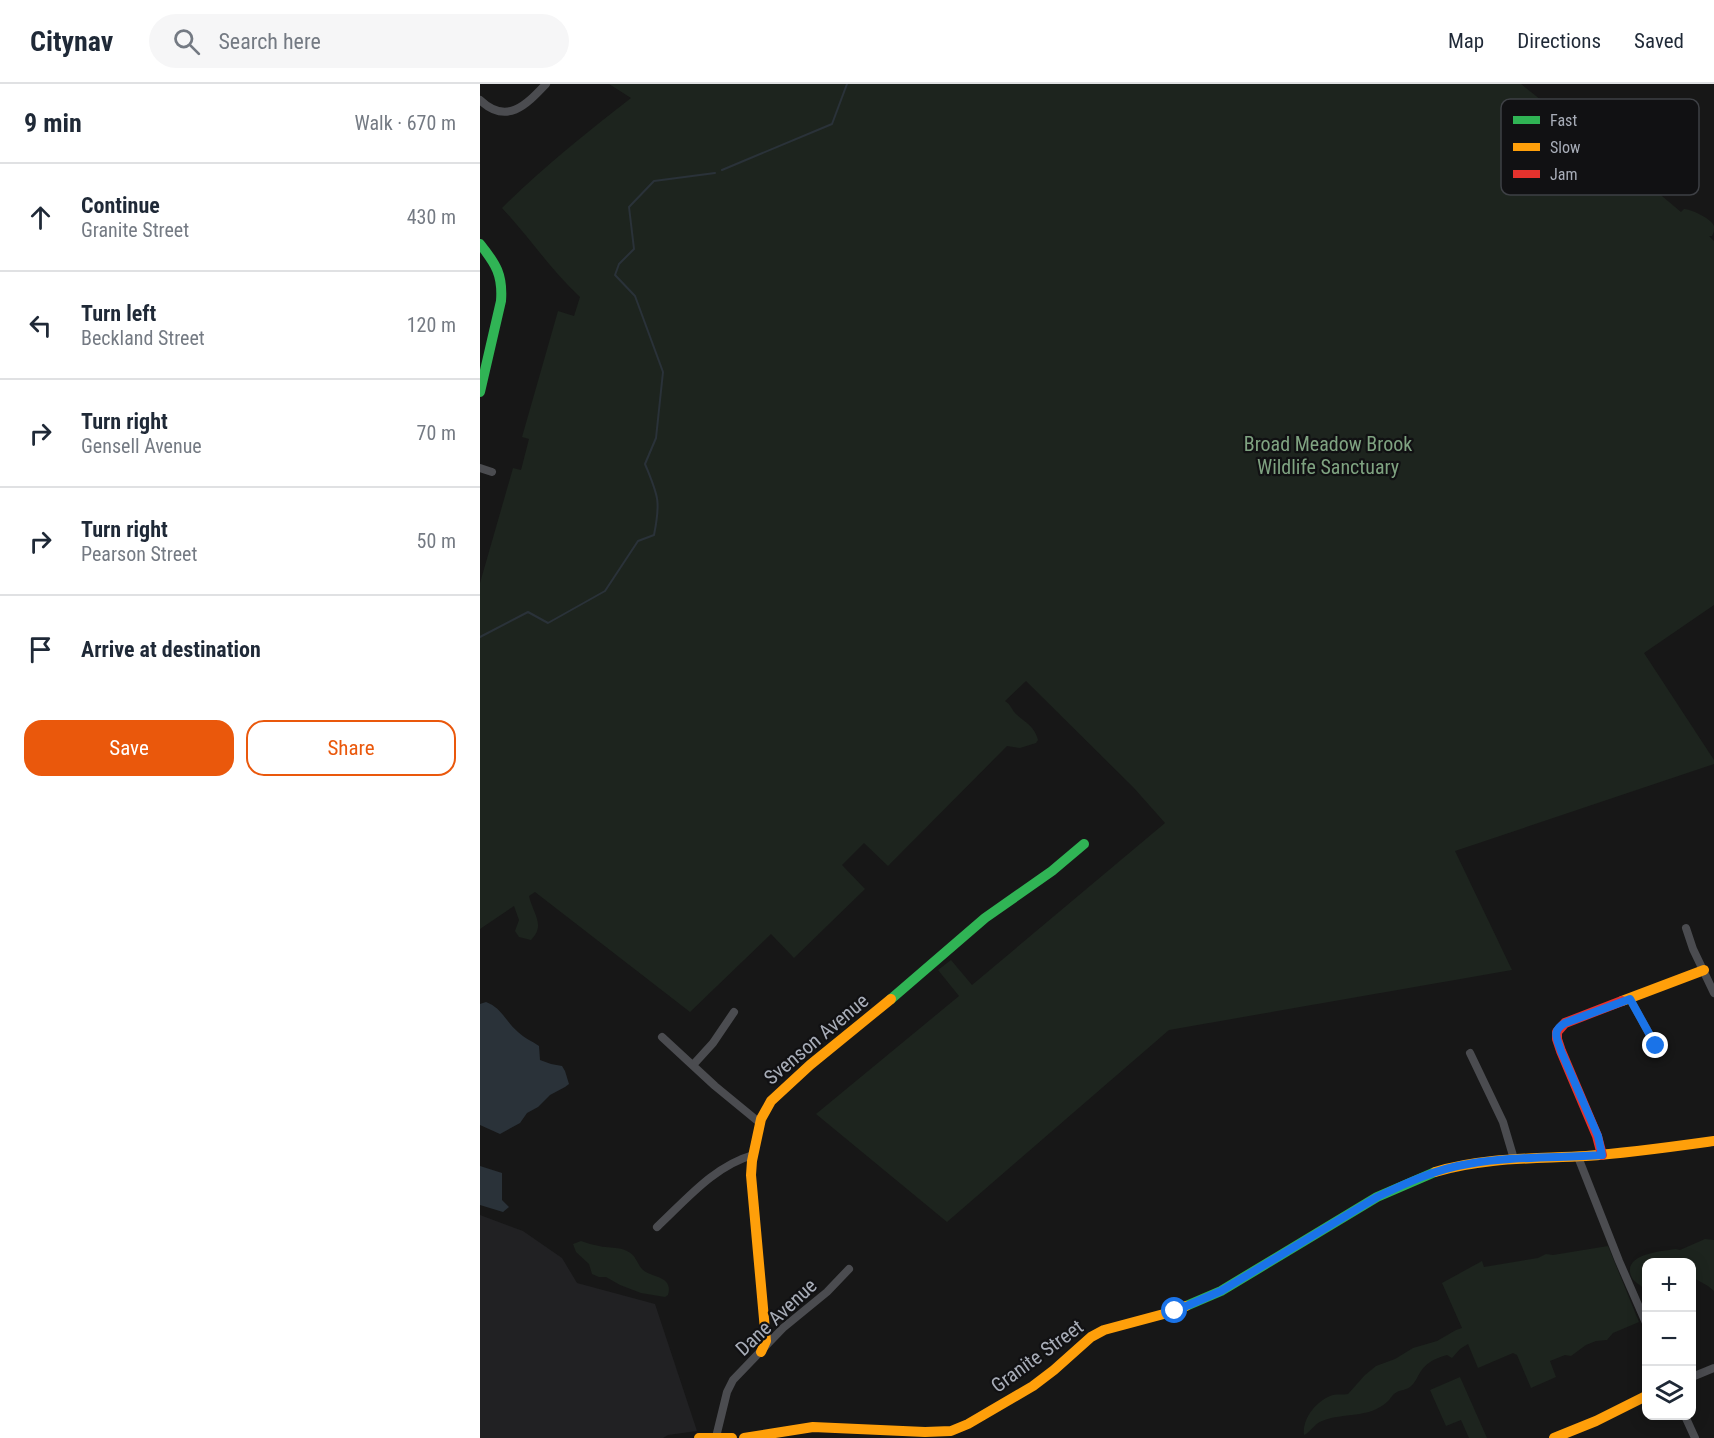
<!DOCTYPE html>
<html lang="en">
<head>
<meta charset="utf-8">
<style>
	body { margin:0; font-family:"Roboto Condensed",sans-serif; background:#f6f6f7; color:#1f2937 }
	.controls { position:absolute; right:18px; bottom:18px; display:grid; overflow:hidden; border-radius:12px; box-shadow:0 3px 15px #0003 }
	.controls button { width:54px; height:54px; display:grid; place-items:center; padding:0; border:0; border-bottom:2px solid #e0e1e3; background:#fff; color:#1f2937; font:30px sans-serif }
	.stop { position:absolute; width:18px; height:18px; margin:-14px; border:4px solid #1a73e8; border-radius:50%; background:#fff }
	.stop.end { background:#1a73e8; border-color:#fff; box-shadow:0 2px 6px #0008 }
	.list { margin:0; padding:0; list-style:none }
	h2 { display:flex; justify-content:space-between; align-items:center; height:78px; margin:0; padding:0 24px; font-size:26px }
	h2 small { font-size:20px; font-weight:400; color:#747a83 }
	.list li { display:grid; grid-template-columns:39px 1fr auto; gap:18px; align-items:center; box-sizing:border-box; height:108px; padding:0 24px; border-top:2px solid #e0e1e3 }
	.list b { display:block; font-size:22px; white-space:nowrap }
	.list p { margin:0; font-size:20px; white-space:nowrap; color:#747a83 }
	.list em { font-size:20px; font-style:normal; color:#747a83 }
	.actions { display:flex; gap:12px; padding:18px 24px }
	.actions a { flex:1; padding:14px 0; border:2px solid #ea580c; border-radius:18px; text-align:center; font-size:21px; color:#ea580c }
	.actions .main { background:#ea580c; color:#fff }
	.icon { flex:none; width:33px; height:33px; fill:none; stroke:currentColor; stroke-width:2; stroke-linecap:round; stroke-linejoin:round }
	.map { position:relative; flex:none; width:1234px; height:1354px; overflow:hidden }
	header { display:flex; align-items:center; gap:36px; box-sizing:border-box; height:84px; padding:0 30px; background:#fff; border-bottom:2px solid #e0e1e3 }
	header strong { font-size:28px }
	nav { display:flex; gap:33px; margin-inline-start:auto; font-size:21px }
	.search { width:420px; height:54px; background:#f6f6f7; display:flex; align-items:center; gap:15px; box-sizing:border-box; padding:0 21px; border-radius:33px; color:#747a83; font-size:22px }
	main { display:flex }
	aside { flex:1; background:#fff }
	.map>svg:first-child { display:block }
	.built { fill:#212123 }
	.green { fill:#1d241e }
	.water { fill:#2a3239 }
	.lines { fill:none; stroke-linecap:round; stroke-linejoin:round }
	.stream { stroke:#2a3239; stroke-width:2 }
	.street { stroke:#4b4c50; stroke-width:8 }
	.fast { stroke:#30b455; stroke-width:10 }
	.slow { stroke:#ff9f0a; stroke-width:10 }
	.jam { stroke:#e5322d; stroke-width:10 }
	.route { stroke:#1a73e8; stroke-width:8 }
	.labels { text-anchor:middle; stroke-width:4.5; stroke-linejoin:round; paint-order:stroke }
	.park-label { font-size:20px; fill:#7fa381; stroke:#111113 }
	.street-label { font-size:20px; fill:#a8adb8; stroke:#111113 }
	.key { fill:#111113; stroke:#3e4045; stroke-width:1.5 }
	.key-label { font-size:16px; fill:#a8adb8 }
</style>
</head>
<body>
<header>
<strong>Citynav</strong>
<div class="search"><svg class="icon" aria-label="search" viewBox="0 0 24 24"><circle cx="10" cy="10" r="6"/><path d="M15 15l6 6"/></svg>Search here</div>
<nav><a>Map</a><a>Directions</a><a>Saved</a></nav>
</header>
<main>
<aside>
<h2>9 min<small>Walk · 670 m</small></h2>
<ul class="list">
<li><svg class="icon" aria-label="ahead" viewBox="0 0 24 24"><path d="M12 20V5M6 11l6-6 6 6"/></svg><div><b>Continue</b><p>Granite Street</p></div><em>430 m</em></li>
<li><svg class="icon" aria-label="left" viewBox="0 0 24 24"><path d="M17 20v-9H6M10 6l-5 5 5 5"/></svg><div><b>Turn left</b><p>Beckland Street</p></div><em>120 m</em></li>
<li><svg class="icon" aria-label="right" viewBox="0 0 24 24"><path d="M7 20v-9h11M14 6l5 5-5 5"/></svg><div><b>Turn right</b><p>Gensell Avenue</p></div><em>70 m</em></li>
<li><svg class="icon" aria-label="right" viewBox="0 0 24 24"><path d="M7 20v-9h11M14 6l5 5-5 5"/></svg><div><b>Turn right</b><p>Pearson Street</p></div><em>50 m</em></li>
<li><svg class="icon" aria-label="arrive" viewBox="0 0 24 24"><path d="M6 21V4h12l-3 4 3 4H6"/></svg><div><b>Arrive at destination</b></div></li>
</ul>
<div class="actions"><a class="main">Save</a><a>Share</a></div>
</aside>
<div class="map">
<svg width="1234" height="1354" viewBox="0 0 1234 1354">
	<rect width="100%" height="100%" fill="#171717"/>
	<path class="built" d="M0 1131 43 1147 82 1174 97 1199 175 1220 217 1347 188 1351 183 1354H0Z"/>
	<path class="green" d="M129 0H1041L1176 107 1201 128 1204 125C1211 125 1232 135 1234 142 1234 147 1234 148 1232 152H1229L1234 157V521L1164 569 1234 676V680L975 767 1032 886 689 946 467 1138 336 1030 479 912 458 886 471 876 492 901 685 739 654 704 546 597 525 617C531 621 531 624 535 629 544 638 555 642 558 656L556 659 540 664 527 662 408 782 384 759 362 781 385 805 314 874 291 850 210 928 55 808 49 812C53 830 66 841 51 856L39 853 35 847 39 836 34 822 0 845V499L33 384 41 386 49 355 42 353 78 227 94 232 100 213C71 186 49 153 22 124 62 84 106 49 151 14Z
		M1225 1155 1234 1156V1207L1228 1202 1212 1193V1178H1166V1212C1165 1210 1165 1206 1163 1204 1160 1200 1155 1199 1152 1194 1140 1170 1182 1167 1196 1165L1200 1166Z
		M101 1157C107 1159 113 1161 119 1162 128 1164 140 1163 147 1167 156 1171 156 1178 162 1185 170 1194 194 1191 188 1211L185 1213 161 1209 140 1201 126 1193H119L112 1190 109 1180 96 1168 93 1160Z
		M1128 1162 1159 1238 1133 1249 1127 1256 1116 1257 1106 1261 1091 1272 1085 1271 1070 1277 1076 1293 1051 1304 1037 1271 1033 1269 998 1284 988 1260 980 1265 972 1274 967 1271C953 1275 945 1279 938 1292 936 1296 933 1301 930 1303 926 1306 921 1306 917 1308 912 1310 911 1315 907 1318 888 1335 864 1328 842 1337 834 1340 831 1348 824 1351 822 1334 837 1316 853 1311 858 1310 863 1311 868 1310L885 1291 896 1282 915 1275 933 1264 957 1257 976 1246 982 1244 962 1199 1002 1177 1004 1183 1058 1174 1066 1170 1073 1171Z
		M980 1293 1007 1354H989L981 1336 966 1342 950 1306Z"/>
	<path class="water" d="M6 918C22 924 25 937 38 948 44 954 52 957 59 962L60 976 71 980 82 982 85 987 89 1000 85 1003 70 1011 58 1023 47 1029 40 1039 20 1050 0 1041V920Z
		M0 1082 22 1089V1116L29 1123 23 1128 0 1121Z"/>
	<g class="lines">
		<path class="stream" d="M242 86 352 40 367 0
			M0 553 48 528 68 539 125 507 158 457 174 451C181 416 178 412 165 380L176 354 183 288 155 212 135 191 139 180 154 165 149 123 174 97 235 89"/>
		<path class="street" d="M0 16C27 42 47 20 66 0
			M0 384 12 388
			M1206 844 1213 865 1234 909
			M1150 915 1176 962
			M182 953 235 1002 280 1039
			M990 969 1023 1038 1034 1075
			M213 981 233 959 254 928
			M1098 1073 1139 1177 1166 1239
			M177 1143C206 1116 234 1082 273 1071
			M1212 1293 1234 1284
			M1205 1332 1215 1354
			M236 1353 247 1308 253 1296 303 1244 347 1208 369 1185"/>
		<path class="fast" d="M0 160C16 180 23 191 21 217L0 308
			M411 915 505 834 572 787 604 760
			M706 1222 741 1207 897 1113 955 1088"/>
		<path class="slow" d="M1142 917 1224 886
			M955 1088C1004 1073 1055 1075 1106 1072 1149 1069 1191 1063 1234 1057
			M281 1268 286 1257 271 1091 272 1077 281 1035 291 1017 330 981 411 915
			M219 1354H252
			M264 1354 333 1343 445 1348 471 1347 488 1340 553 1302 574 1286 611 1253 624 1246 695 1227 706 1222
			M1074 1354 1116 1337 1166 1312"/>
		<path class="jam" d="M1122 1071 1117 1052 1081 967 1077 955V948L1085 939 1142 917"/>
	</g>
	<g class="lines">
		<path class="route" d="M695 1227 741 1207 897 1113C926 1099 956 1085 988 1080 1032 1072 1078 1074 1122 1071L1118 1052 1081 967C1077 954 1071 947 1085 939L1150 915 1176 962"/>
	</g>
	<g class="labels">
		<g class="park-label">
			<text x="848" y="367">Broad Meadow Brook<tspan x="848" dy="23">Wildlife Sanctuary</tspan></text>
		</g>
		<g class="street-label">
			<text transform="translate(336 955) rotate(-40)" y="7">Svenson Avenue</text>
			<text transform="translate(296 1233) rotate(-43)" y="7">Dane Avenue</text>
			<text transform="translate(557 1272) rotate(-36)" y="7">Granite Street</text>
		</g>
	</g>
	<rect x="1021" y="15" width="198" height="96" rx="9" class="key"/>
	<rect x="1033" y="32" width="27" height="8" fill="#30b455"/>
	<rect x="1033" y="59" width="27" height="8" fill="#ff9f0a"/>
	<rect x="1033" y="86" width="27" height="8" fill="#e5322d"/>
	<g class="key-label">
		<text x="1070" y="42">Fast</text>
		<text x="1070" y="69">Slow</text>
		<text x="1070" y="96">Jam</text>
	</g>
</svg>
<div class="controls">
<button>+</button>
<button>−</button>
<button><svg class="icon" aria-label="layers" viewBox="0 0 24 24"><path d="M12 4l9 5-9 5-9-5zM3 14l9 5 9-5"/></svg></button>
</div>
<div class="stop" style="left:695px;top:1227px"></div>
<div class="stop end" style="left:1176px;top:962px"></div>
</div>
</main>
</body>
</html>
